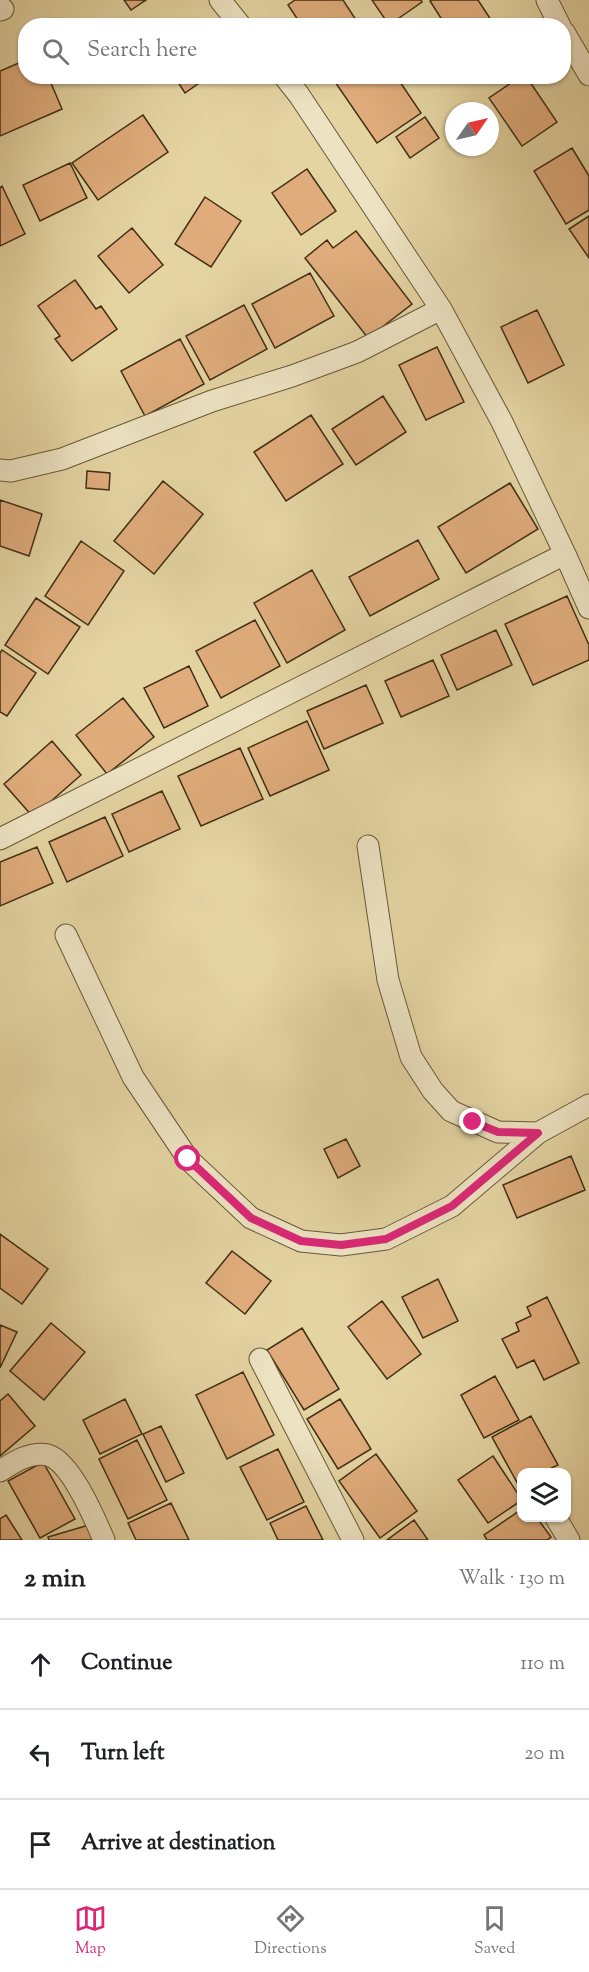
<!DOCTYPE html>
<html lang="en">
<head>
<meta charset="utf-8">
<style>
	body { margin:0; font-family:"Sorts Mill Goudy",serif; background:#f2f2f2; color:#202124 }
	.controls { position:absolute; right:18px; bottom:18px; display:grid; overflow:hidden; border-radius:12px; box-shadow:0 2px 4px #0004 }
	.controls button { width:54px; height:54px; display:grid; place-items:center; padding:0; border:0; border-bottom:2px solid #e0e0e0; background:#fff; color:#202124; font:30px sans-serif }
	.compass { position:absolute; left:445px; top:102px; width:54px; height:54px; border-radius:50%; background:#fff; box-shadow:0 2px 4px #0004; rotate:56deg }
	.stop { position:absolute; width:18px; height:18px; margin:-14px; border:4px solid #db2777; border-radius:50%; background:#fff }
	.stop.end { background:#db2777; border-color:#fff; box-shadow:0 2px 6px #0008 }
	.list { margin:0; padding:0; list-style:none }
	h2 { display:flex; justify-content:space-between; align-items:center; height:78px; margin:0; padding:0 24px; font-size:26px }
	h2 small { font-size:20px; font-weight:400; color:#757577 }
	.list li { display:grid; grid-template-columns:39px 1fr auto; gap:18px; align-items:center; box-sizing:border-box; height:90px; padding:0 24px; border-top:2px solid #e0e0e0 }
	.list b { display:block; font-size:22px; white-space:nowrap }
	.list em { font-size:20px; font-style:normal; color:#757577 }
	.icon { flex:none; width:33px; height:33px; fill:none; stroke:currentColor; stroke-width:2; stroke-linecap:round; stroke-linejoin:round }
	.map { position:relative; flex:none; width:589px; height:1540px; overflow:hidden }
	.search { position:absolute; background:#fff; box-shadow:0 2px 4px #0004; left:18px; right:18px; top:18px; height:66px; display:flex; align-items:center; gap:15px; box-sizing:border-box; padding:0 21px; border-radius:24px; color:#757577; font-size:22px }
	.sheet { height:348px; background:#fff }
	nav { display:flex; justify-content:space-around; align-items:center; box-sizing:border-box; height:84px; border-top:2px solid #e0e0e0; background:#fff; font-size:16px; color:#757577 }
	nav a { display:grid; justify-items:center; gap:3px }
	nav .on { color:#db2777 }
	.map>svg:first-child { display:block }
	.building { fill:#e0ac7c; stroke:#402e15; stroke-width:1.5 }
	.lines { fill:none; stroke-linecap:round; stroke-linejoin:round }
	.minor-casing { stroke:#695838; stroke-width:23 }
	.minor { stroke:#ede3c3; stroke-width:21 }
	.route { stroke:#db2777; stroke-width:8 }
</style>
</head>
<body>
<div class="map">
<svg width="589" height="1540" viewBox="0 0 589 1540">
	<rect width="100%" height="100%" fill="#e4d4a2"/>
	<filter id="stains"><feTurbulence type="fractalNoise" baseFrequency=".00333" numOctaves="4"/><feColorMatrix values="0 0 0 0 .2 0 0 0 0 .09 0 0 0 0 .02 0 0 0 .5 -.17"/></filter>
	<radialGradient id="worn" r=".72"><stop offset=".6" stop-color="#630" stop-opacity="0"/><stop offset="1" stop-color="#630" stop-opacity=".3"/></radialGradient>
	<path class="building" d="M124 0H146L131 10Z
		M295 0H343L360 26H302L288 5Z
		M372 0H421L422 2 389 25Z
		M432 0H478L495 26H446L430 1Z
		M26 60V76H48L62 109 0 136V71Z
		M174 76H209L185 93Z
		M343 76H396L421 113 377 143 335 82Z
		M521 76H526L557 122 522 146 489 98Z
		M143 115 168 152 98 200 72 163Z
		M425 117 439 138 410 158 396 137Z
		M572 148 589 176V210L566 224 534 171Z
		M70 163 87 198 40 221 23 185Z
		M307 169 336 211 301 235 272 193Z
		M2 186 25 234 0 246V188Z
		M205 197 241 221 211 267 175 244Z
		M589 216V258L569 229Z
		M132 228 163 265 129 293 98 256Z
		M356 231 412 304 368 338 305 258 327 240 333 248Z
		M310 273 334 316 275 348 252 304Z
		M75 280 96 309 101 306 117 329 72 361 55 339 60 336 38 306Z
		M244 305 267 349 210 380 186 336Z
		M537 310 564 365 528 383 501 327Z
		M180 339 204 384 145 416 121 371Z
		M437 347 464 402 426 420 399 365Z
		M383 396 406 432 356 465 332 429Z
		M311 415 343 464 286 501 254 452Z
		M87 471 110 473 109 490 86 488Z
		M163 481 203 514 154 574 114 541Z
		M510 483 538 529 466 573 438 527Z
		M0 500 42 514 29 556 0 546Z
		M418 540 439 579 370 616 349 577Z
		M81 541 124 571 88 625 45 596Z
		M312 570 345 630 287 663 254 603Z
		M567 596 589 645V660L533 685 505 624Z
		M36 598 80 627 48 674 5 645Z
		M255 620 280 666 221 698 196 651Z
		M496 630 512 665 457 690 441 655Z
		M2 650 36 673 7 716 0 712V653Z
		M433 660 449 696 401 717 385 681Z
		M189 666 208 706 164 728 144 688Z
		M366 685 383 723 324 749 307 711Z
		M123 698 154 737 107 774 76 735Z
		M307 721 329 770 270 796 248 748Z
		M52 741 81 775 33 817 4 784Z
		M240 748 263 799 201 826 178 776Z
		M162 791 180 829 129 852 112 814Z
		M105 817 123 856 67 882 49 842Z
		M37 847 53 883 0 906V862Z
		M346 1139 360 1166 338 1178 324 1149Z
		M571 1156 585 1190 517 1218 503 1185Z
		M0 1234 48 1269 22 1304 0 1288Z
		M232 1251 271 1281 245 1314 206 1283Z
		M438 1279 458 1321 423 1338 402 1297Z
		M547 1297 579 1363 544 1380 534 1360 517 1368 502 1339 519 1331 516 1323 531 1316 527 1307Z
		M382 1301 421 1354 387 1379 348 1327Z
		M51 1323 85 1352 44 1400 10 1371Z
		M0 1325 17 1332 0 1368Z
		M302 1328 339 1389 304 1410 267 1350Z
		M243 1372 274 1435 227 1459 196 1395Z
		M495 1376 519 1420 484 1438 461 1395Z
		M8 1394 35 1426 0 1456V1401Z
		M125 1399 142 1434 100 1454 83 1420Z
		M340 1399 371 1449 338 1469 307 1419Z
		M531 1416 558 1465 543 1472H522V1485L519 1486 492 1437Z
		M161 1426 184 1473 166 1482 143 1434Z
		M137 1440 167 1500 128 1519 99 1459Z
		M278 1449 304 1502 267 1520 240 1467Z
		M376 1454 417 1511 380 1538 339 1481Z
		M493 1456 522 1500 488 1523 458 1480Z
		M43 1462 75 1519 40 1538 8 1481Z
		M171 1503 189 1540H136L128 1523Z
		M306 1506 323 1540H278L270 1523Z
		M522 1509V1518H537L551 1537 547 1540H487L484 1535Z
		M6 1515 22 1540H0V1519Z
		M414 1520 428 1540H387Z
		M89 1525 93 1540H49L48 1537Z"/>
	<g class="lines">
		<g class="minor-casing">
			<path id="minor" d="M220 0 241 26
				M547 0 560 26
				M0 10 3 9
				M564 32 589 75
				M284 76 299 95 441 309 502 422 565 554 589 608
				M0 470 11 471 62 459 212 401 292 376 357 352 441 309
				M0 839 565 554
				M368 846 388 980 411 1057 433 1091 451 1111 498 1132 538 1133 589 1105
				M66 935 133 1077 188 1159 251 1218 301 1241 341 1245 386 1239 452 1206 538 1133
				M260 1359 353 1540
				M0 1471C14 1462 31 1451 48 1455 71 1462 95 1519 104 1540
				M556 1518 569 1540"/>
		</g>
		<use href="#minor" class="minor"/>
	</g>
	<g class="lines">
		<path class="route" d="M188 1159 251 1218 301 1241 341 1245 386 1239 452 1206 538 1133 498 1132 473 1122"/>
	</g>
	<rect width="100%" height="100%" filter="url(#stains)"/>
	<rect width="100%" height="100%" fill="url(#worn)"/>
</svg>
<div class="controls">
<button><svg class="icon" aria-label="layers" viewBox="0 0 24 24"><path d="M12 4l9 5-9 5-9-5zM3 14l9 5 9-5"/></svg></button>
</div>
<svg class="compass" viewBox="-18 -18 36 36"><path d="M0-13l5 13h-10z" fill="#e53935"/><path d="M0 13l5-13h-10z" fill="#757577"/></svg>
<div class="stop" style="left:188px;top:1159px"></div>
<div class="stop end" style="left:473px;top:1122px"></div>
<div class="search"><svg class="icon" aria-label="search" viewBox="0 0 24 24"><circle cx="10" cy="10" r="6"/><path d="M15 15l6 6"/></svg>Search here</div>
</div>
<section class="sheet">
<h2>2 min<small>Walk · 130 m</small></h2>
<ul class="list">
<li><svg class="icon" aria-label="ahead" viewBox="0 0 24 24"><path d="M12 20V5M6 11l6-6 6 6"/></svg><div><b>Continue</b></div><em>110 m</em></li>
<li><svg class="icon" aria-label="left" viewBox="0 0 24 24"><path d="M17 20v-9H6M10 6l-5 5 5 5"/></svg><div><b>Turn left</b></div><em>20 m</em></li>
<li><svg class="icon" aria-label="arrive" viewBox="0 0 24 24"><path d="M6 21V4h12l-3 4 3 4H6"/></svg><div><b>Arrive at destination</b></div></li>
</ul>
</section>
<nav>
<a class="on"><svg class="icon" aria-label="map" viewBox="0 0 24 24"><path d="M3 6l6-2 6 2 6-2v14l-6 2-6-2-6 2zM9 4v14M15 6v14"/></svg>Map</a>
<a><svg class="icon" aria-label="directions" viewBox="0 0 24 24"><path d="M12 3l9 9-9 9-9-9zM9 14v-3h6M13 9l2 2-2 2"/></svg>Directions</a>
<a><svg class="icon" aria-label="saved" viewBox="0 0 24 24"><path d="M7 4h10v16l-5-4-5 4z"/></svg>Saved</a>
</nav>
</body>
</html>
